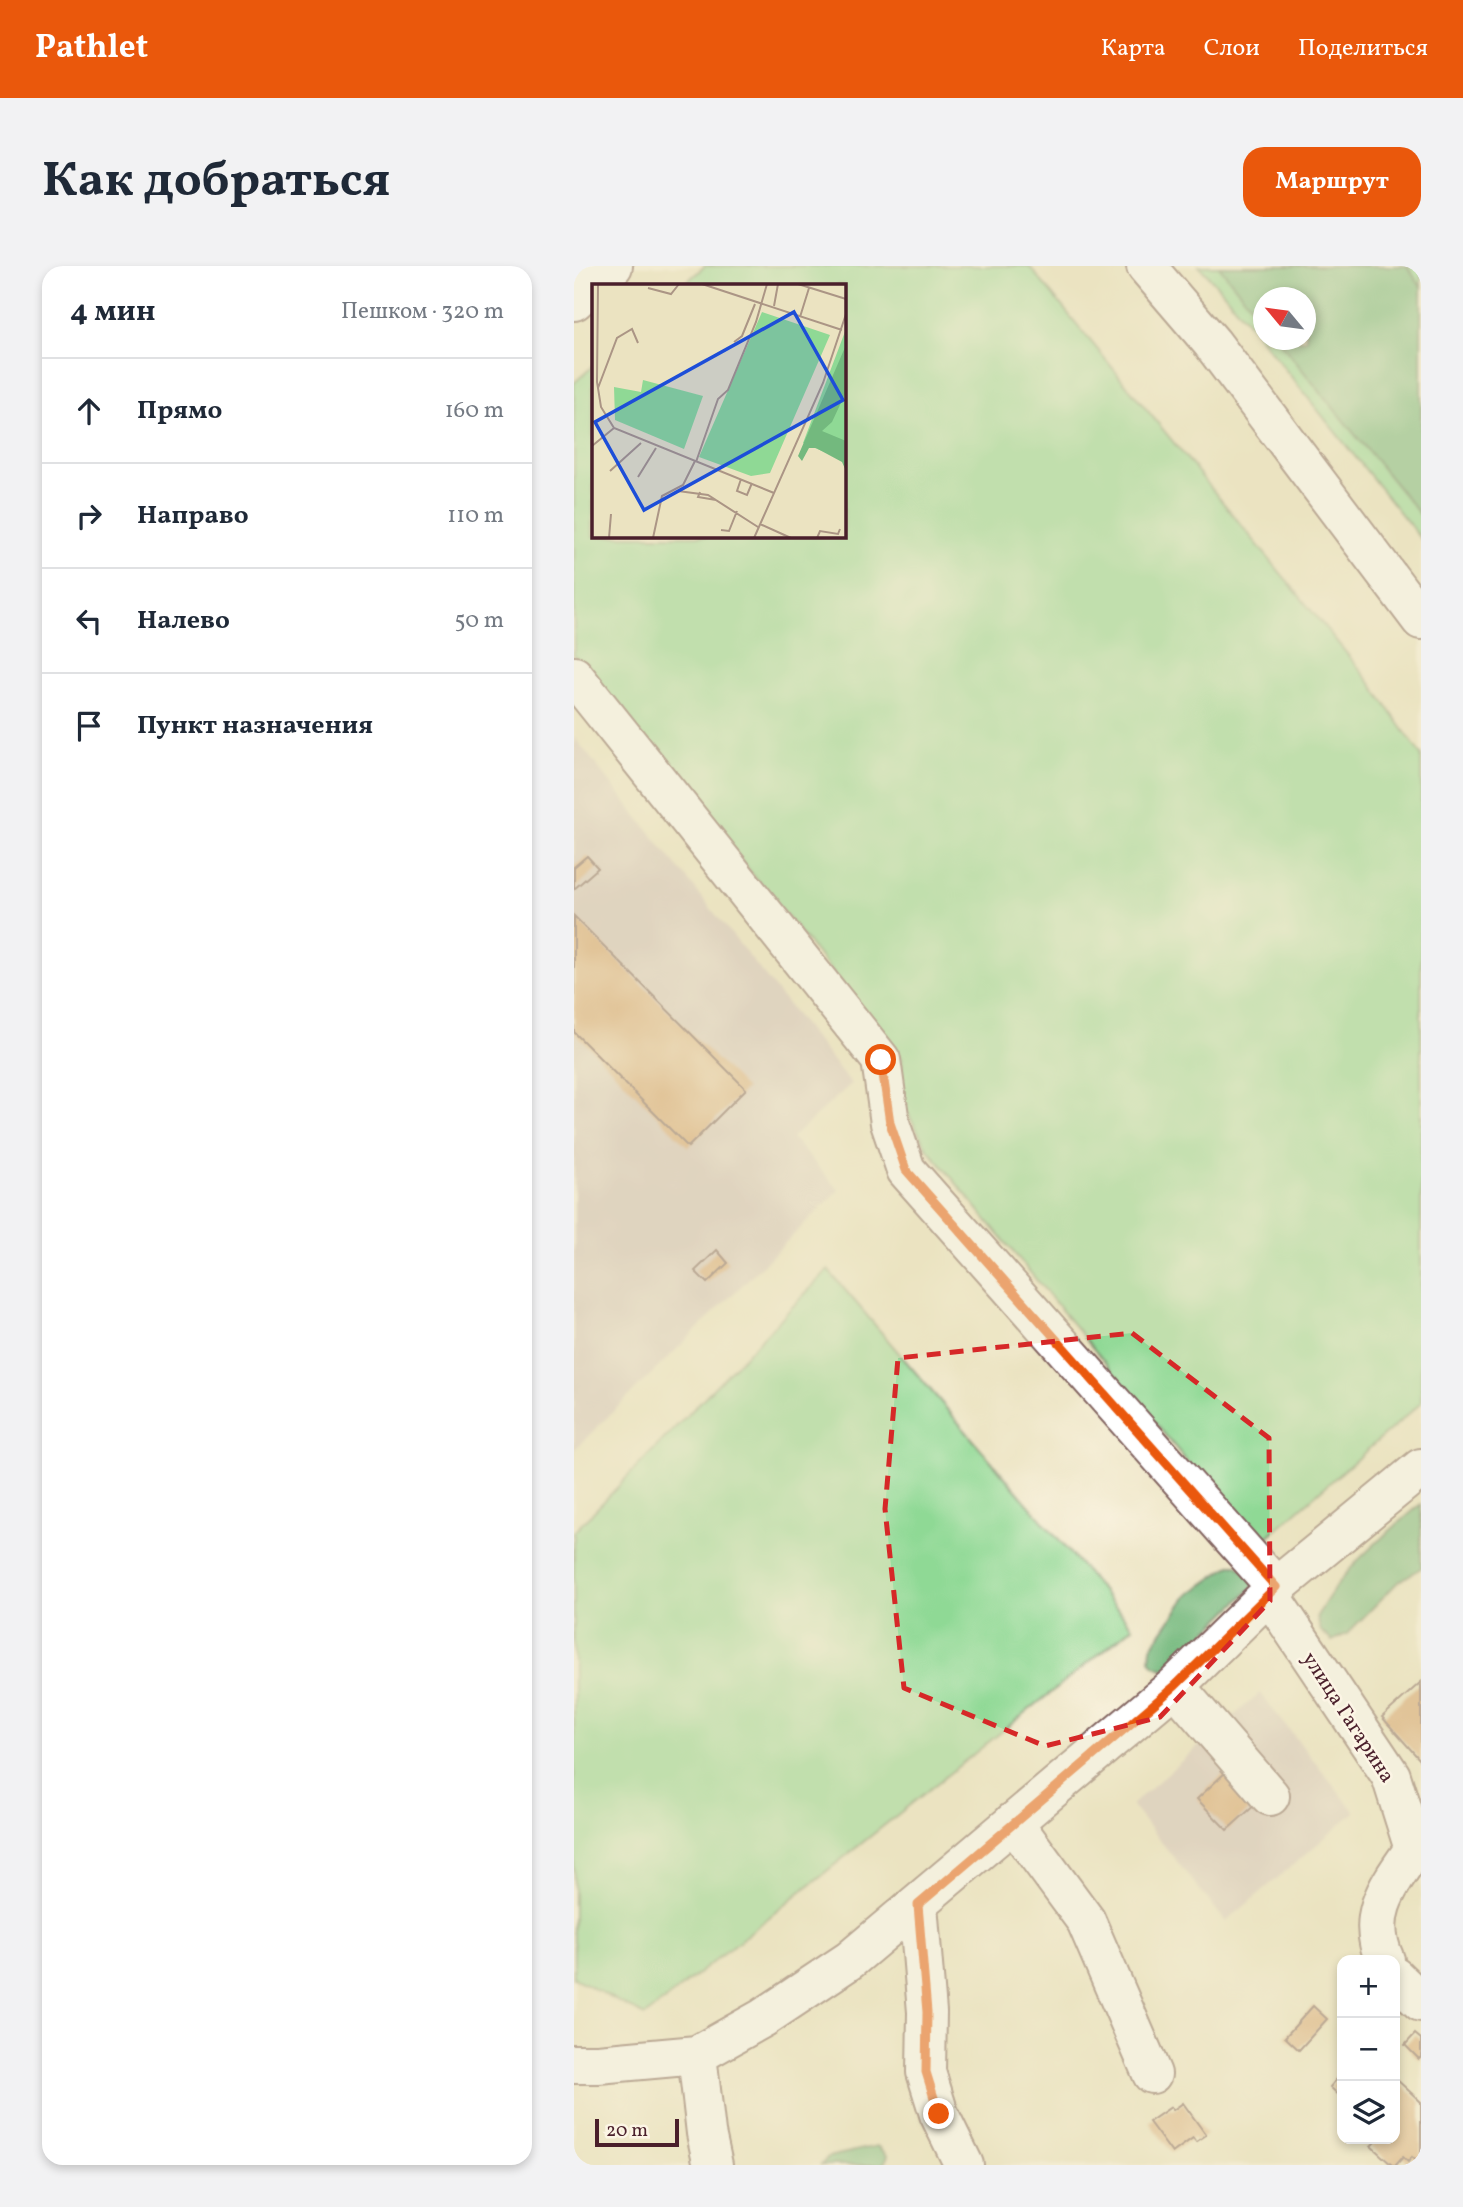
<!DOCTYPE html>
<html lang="ru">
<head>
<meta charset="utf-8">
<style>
	body { margin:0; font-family:Vollkorn,serif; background:#f2f2f3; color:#1f2937 }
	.controls { position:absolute; right:21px; bottom:21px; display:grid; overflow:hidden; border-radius:14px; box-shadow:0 4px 10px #0003 }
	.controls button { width:63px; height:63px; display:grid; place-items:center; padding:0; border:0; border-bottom:2px solid #e0e1e3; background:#fff; color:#1f2937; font:35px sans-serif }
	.compass { position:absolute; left:679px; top:21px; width:63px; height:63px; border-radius:50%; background:#fff; box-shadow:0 4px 10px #0003; rotate:299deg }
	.scale { position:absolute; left:21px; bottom:18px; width:84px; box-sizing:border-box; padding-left:7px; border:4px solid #4a1f2b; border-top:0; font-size:19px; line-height:24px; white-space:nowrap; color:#4a1f2b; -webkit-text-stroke:5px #fcf5e5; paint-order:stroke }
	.stop { position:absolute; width:21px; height:21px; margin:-16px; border:5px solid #ea580c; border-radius:50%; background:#fff }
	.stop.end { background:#ea580c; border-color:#fff; box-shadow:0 2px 7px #0008 }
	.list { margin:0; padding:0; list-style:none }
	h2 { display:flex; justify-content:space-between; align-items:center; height:91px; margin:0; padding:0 28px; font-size:30px }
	h2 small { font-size:23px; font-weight:400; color:#747a83 }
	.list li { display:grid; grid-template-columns:46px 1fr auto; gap:21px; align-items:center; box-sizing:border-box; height:105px; padding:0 28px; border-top:2px solid #e0e1e3 }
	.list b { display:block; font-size:26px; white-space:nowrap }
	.list em { font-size:23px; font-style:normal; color:#747a83 }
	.icon { flex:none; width:38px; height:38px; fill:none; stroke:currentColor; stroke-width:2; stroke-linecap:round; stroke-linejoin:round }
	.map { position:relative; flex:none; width:847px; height:1899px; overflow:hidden; border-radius:21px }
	header { display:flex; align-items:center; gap:42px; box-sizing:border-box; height:98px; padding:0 35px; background:#ea580c; color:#fff }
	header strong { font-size:33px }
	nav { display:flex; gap:38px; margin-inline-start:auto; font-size:24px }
	.intro { display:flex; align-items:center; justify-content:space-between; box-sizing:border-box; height:168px; padding:0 42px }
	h1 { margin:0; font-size:49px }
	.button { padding:18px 32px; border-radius:21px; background:#ea580c; color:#fff; font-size:24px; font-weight:700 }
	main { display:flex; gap:42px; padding:0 42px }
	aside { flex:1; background:#fff; border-radius:21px; box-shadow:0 4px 10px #0003 }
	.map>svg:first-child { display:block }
	.industrial { fill:#d1c0bc }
	.green { fill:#8fd995; stroke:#6c7c60; stroke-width:2; fill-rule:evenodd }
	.forest { fill:#73b97e; stroke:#5e6c54; stroke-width:2 }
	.building { fill:#d69d66 }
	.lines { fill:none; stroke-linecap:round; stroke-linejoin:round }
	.minor-casing { stroke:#826460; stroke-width:42 }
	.major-casing { stroke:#826460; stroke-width:42 }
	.minor { stroke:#fff; stroke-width:38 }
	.major { stroke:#fff; stroke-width:38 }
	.route { stroke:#ea580c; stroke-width:9 }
	.marked { fill:none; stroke:#d62828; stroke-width:5; stroke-dasharray:14 9; stroke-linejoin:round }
	.labels { text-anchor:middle; stroke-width:5; stroke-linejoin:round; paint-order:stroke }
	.street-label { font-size:21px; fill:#4a1f2b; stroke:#fcf5e5 }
	.inset-road { fill:none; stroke:#ab9585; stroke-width:2 }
	.view { fill:#1d4ed8; fill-opacity:0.15; stroke:#1d4ed8; stroke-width:3.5 }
	.inset-edge { fill:none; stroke:#4a1f2b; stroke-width:3.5 }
</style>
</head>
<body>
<header>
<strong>Pathlet</strong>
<nav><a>Карта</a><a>Слои</a><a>Поделиться</a></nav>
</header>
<div class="intro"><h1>Как добраться</h1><a class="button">Маршрут</a></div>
<main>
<aside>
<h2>4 мин<small>Пешком · 320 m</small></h2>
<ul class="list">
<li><svg class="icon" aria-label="ahead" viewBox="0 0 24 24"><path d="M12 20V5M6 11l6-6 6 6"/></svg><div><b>Прямо</b></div><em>160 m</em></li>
<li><svg class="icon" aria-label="right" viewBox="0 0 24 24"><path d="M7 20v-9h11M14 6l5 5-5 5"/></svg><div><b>Направо</b></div><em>110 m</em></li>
<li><svg class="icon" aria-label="left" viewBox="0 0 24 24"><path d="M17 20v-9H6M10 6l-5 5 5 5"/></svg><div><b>Налево</b></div><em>50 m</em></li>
<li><svg class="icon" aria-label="arrive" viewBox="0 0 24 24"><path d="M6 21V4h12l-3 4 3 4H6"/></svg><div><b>Пункт назначения</b></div></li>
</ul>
</aside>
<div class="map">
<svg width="847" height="1899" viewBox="0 0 847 1899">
	<rect width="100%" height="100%" fill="#fcf5e5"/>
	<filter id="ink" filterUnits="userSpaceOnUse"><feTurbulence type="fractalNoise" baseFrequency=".0143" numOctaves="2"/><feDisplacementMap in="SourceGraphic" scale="14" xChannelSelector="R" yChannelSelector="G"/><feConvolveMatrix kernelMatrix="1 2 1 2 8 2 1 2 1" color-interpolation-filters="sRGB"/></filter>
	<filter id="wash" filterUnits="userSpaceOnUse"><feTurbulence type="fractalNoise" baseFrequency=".00686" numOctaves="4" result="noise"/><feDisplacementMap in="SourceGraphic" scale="28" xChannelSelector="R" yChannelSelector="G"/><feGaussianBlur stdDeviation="1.57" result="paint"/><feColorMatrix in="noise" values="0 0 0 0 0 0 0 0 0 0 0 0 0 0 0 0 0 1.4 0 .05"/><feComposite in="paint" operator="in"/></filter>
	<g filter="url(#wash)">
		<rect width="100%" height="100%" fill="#ebe3c1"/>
		<path class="industrial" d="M0 471 277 818 218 872 265 924 0 1184Z
			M686 1427 781 1546 652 1656 557 1539Z"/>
		<path class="green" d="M131 0H455L796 416 847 489V1137L683 1280 353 882 328 837V792L0 389V117L19 100V270H270V19H109Z
			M625 0H847V273L650 27ZM690 32H732V74H690Z
			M254 1004 559 1361 71 1750 0 1712V1266Z"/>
		<path class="forest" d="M645 0H833L847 21V250L704 74H732V32H690L689 55Z
			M847 1238V1302L824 1316 773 1368 758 1375 747 1365 743 1351C768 1302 806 1273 847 1238Z
			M657 1299H664L682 1318 593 1404 580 1400 576 1394 577 1382 613 1330Z
			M303 1880 314 1890 309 1899H247L254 1891Z"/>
		<g id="blocks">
			<path class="building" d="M13 590 24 602 0 623V601Z
				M0 650 172 823 114 881 0 766Z
				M143 984 154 997 133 1017 121 1005Z
				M847 1416V1495L808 1451Z
				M652 1506 682 1538 653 1564 623 1533Z
				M739 1740 753 1753 725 1784 711 1771Z
				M841 1768 847 1773V1791L845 1793 831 1779Z
				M768 1807V1832L756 1821Z
				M821 1812 847 1836V1899L838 1891 834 1896 829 1891 822 1899H818L797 1880 804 1873H821Z
				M609 1837 632 1869 622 1876 619 1872 598 1887 575 1856 597 1841 599 1844Z"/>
		</g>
	</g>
	<g filter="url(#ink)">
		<use href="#blocks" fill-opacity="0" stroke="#826460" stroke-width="2"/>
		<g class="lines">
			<g class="minor-casing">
				<path id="minor" d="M0 35 39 0
					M0 410 307 794 316 857 332 904 702 1321
					M695 1328 817 1510 840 1583C815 1619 790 1649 811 1694
					M601 1420 696 1530
					M439 1556 512 1655 578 1808
					M344 1639 353 1746 352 1806 365 1848 390 1899
					M821 1711 847 1736
					M123 1789 132 1867 139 1899
					M0 1798H24L123 1789 189 1752 276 1694 601 1420 702 1321 847 1202"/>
			</g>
			<g class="major-casing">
				<path id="major" d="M572 0 638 77 847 354"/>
			</g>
			<use href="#minor" class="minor"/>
			<use href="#major" class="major"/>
		</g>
	</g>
	<g class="lines" filter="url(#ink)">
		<path class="route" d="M307 794 316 857 332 904 702 1321 601 1420 344 1639 353 1746 352 1806 365 1848"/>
	</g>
	<path d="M0 0H847V1899H0ZM558 1067 695 1172 696 1335 586 1451 471 1480 330 1422 311 1243 324 1092Z" fill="#ebe3c1" fill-opacity=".55" fill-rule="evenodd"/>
	<path class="marked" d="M558 1067 695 1172 696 1335 586 1451 471 1480 330 1422 311 1243 324 1092Z"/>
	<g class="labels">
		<g class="street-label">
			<text transform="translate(775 1451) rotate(57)" y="7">улица Гагарина</text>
		</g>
	</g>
	<g transform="translate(18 18)">
		<rect width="254" height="254" fill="#ebe3c1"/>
		<path d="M170 28 238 51 178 189 159 192 107 173ZM254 45V177L211 159ZM51 96 111 112 92 165 23 136 22 103 49 108Z" fill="#8fd995"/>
		<path d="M254 61V108L240 138 230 147 254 157V187L250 178 224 164H217L210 177 206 172Z" fill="#73b97e"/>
		<path class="inset-road" d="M6 0 5 98 9 123 22 144 182 209M110 0 250 46M206 0 254 15M56 4 79 10 87 0M182 22 186 0M208 33 217 4M142 58 150 52 163 20M6 104 25 54 40 45 46 59M0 162 22 144M104 178 126 115 136 106 164 38 175 0M18 187 49 159M46 193 64 164M149 195 145 207 155 211 160 199M86 207 116 211 166 243M108 208 106 213 124 216M168 240 199 254M129 246 137 247 145 227M17 254 19 230M61 254 70 212 91 201 103 177M162 254 231 99 254 30M225 254 228 247 246 250 248 245"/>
		<path class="view" d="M202 28 251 116 52 226 3 138Z"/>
		<rect width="254" height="254" class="inset-edge"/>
	</g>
</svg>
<div class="controls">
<button>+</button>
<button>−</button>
<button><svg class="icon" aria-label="layers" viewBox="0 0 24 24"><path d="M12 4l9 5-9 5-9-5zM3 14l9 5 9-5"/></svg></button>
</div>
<svg class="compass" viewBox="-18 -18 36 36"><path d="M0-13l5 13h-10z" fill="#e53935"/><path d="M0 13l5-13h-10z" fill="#747a83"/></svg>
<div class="scale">20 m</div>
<div class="stop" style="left:307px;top:794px"></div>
<div class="stop end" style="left:365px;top:1848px"></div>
</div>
</main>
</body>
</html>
